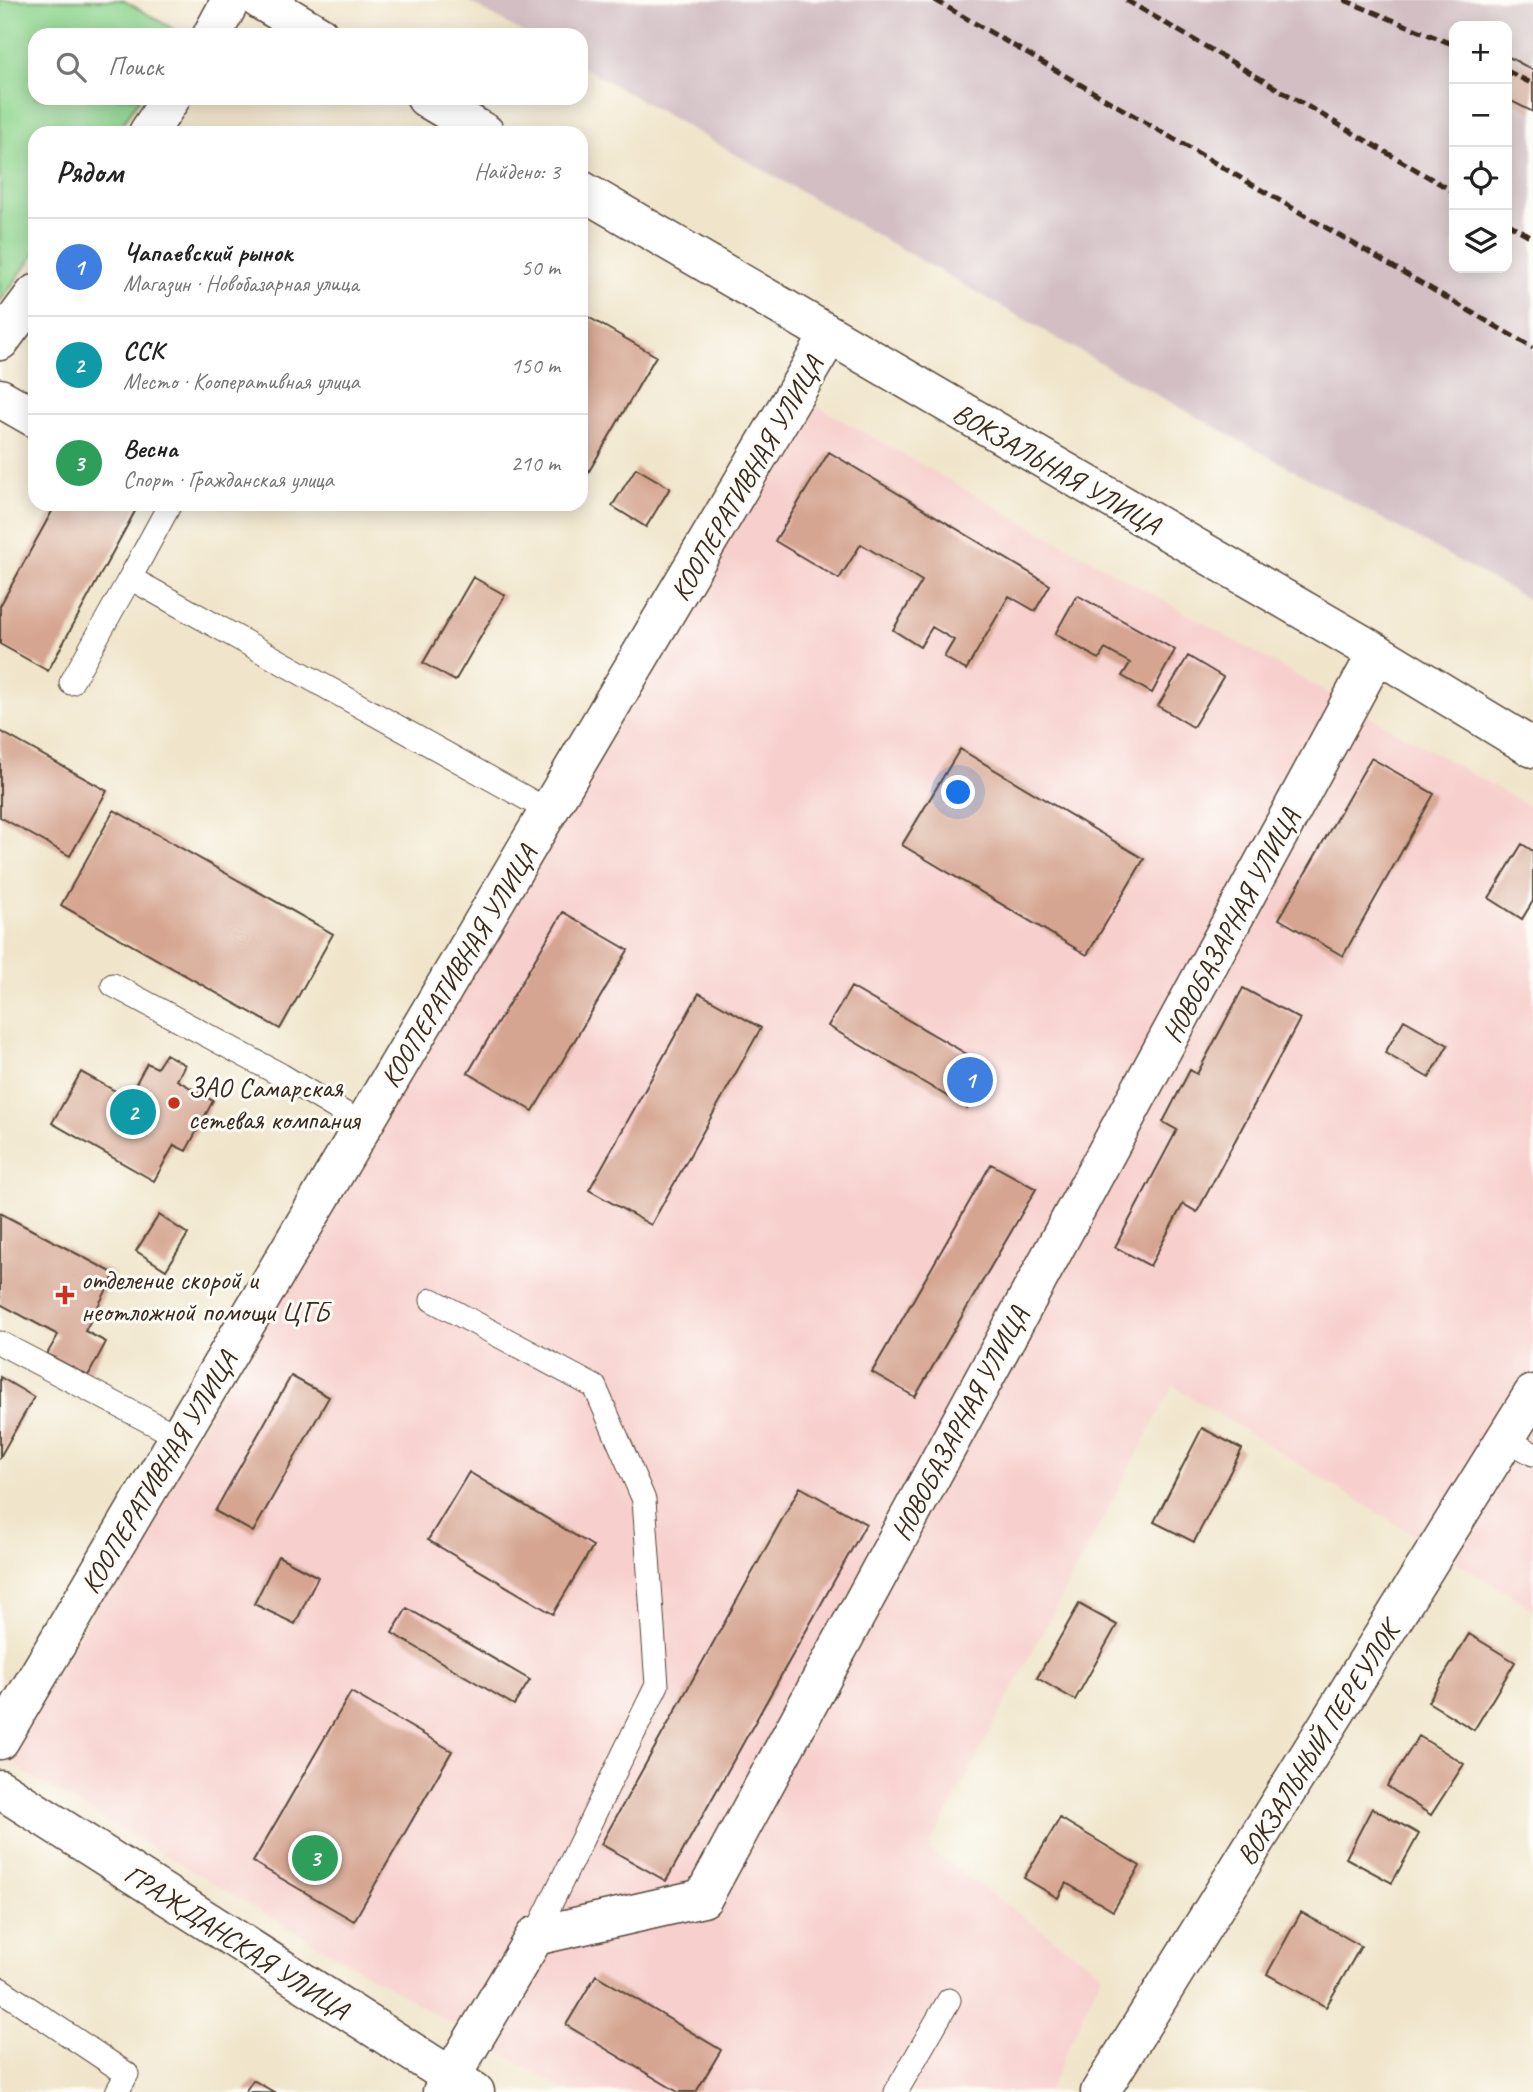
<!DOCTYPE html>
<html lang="ru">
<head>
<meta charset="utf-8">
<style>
	body { margin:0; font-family:Caveat,sans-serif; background:#f6f6f6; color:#222 }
	.controls { position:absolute; right:21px; top:21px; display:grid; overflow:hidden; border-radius:14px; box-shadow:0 4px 18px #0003 }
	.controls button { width:63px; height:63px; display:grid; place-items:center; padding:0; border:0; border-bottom:2px solid #e0e0e0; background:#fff; color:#222; font:35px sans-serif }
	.you { position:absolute; left:959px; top:793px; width:24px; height:24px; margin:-18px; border:5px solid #fff; border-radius:50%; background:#1a73e8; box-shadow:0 0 0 10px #1a73e833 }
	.badge { display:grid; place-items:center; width:46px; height:46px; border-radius:50%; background:#ea580c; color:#fff; font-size:23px; font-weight:700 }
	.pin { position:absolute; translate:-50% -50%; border:4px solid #fff; box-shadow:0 2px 7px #0006 }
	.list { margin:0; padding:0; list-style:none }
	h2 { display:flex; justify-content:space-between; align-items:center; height:91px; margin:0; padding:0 28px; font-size:30px }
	h2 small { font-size:23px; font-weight:400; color:#767676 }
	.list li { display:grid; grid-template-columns:46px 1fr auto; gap:21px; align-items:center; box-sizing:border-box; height:98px; padding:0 28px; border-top:2px solid #e0e0e0 }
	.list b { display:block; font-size:26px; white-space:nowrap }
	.list p { margin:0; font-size:23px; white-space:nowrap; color:#767676 }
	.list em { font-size:23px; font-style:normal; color:#767676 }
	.icon { flex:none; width:38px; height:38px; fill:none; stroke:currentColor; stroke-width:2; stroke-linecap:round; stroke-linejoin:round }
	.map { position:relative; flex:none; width:1533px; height:2092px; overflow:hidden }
	.search { position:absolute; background:#fff; box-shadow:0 4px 18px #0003; left:28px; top:28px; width:560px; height:77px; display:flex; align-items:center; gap:18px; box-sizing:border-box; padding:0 24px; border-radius:21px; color:#767676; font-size:26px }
	.panel { position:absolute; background:#fff; box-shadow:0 4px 18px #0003; left:28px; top:126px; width:560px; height:385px; border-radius:21px }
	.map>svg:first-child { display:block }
	.built { fill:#f7d0cd }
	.industrial { fill:#d2bec3; fill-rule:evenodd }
	.green { fill:#90d690; stroke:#668057; stroke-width:2 }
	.building { fill:#d5a591 }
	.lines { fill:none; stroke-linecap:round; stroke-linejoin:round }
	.lane-casing { stroke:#564638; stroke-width:25 }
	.street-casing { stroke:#564638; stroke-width:41 }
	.secondary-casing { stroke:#564638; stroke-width:41 }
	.lane { stroke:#fff; stroke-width:23 }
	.street { stroke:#fff; stroke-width:38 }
	.secondary { stroke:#fff; stroke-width:38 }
	.rail { stroke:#3b2a1e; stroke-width:5; stroke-dasharray:10 5; stroke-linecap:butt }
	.poi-dot { fill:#c8321e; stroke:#fdfcf7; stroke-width:2.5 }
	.labels { text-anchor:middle; stroke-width:6; stroke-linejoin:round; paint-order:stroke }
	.street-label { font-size:28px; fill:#3b2a1e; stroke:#fdfcf7 }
	.poi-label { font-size:28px; fill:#3b2a1e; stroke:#fdfcf7; text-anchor:start }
</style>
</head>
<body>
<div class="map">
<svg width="1533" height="2092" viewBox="0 0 1533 2092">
	<rect width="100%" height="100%" fill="#fdfcf7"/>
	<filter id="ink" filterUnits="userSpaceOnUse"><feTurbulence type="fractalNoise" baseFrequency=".0143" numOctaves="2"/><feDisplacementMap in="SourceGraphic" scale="14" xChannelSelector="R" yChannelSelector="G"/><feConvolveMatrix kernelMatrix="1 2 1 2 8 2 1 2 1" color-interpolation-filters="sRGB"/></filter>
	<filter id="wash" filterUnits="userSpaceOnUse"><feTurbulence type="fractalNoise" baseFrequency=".00686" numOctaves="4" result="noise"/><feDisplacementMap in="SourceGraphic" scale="28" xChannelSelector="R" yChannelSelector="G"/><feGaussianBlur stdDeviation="1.57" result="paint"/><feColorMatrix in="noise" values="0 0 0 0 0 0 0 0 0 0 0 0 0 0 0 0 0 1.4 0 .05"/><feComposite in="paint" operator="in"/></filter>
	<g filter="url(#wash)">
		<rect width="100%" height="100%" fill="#f0e5ca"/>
		<path class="built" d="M808 401 1533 808V1609L1173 1386 928 1849 1102 1973 1048 2092H568L5 1761Z"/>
		<path class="industrial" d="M466 0H1533V602L1139 385 581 66V35H527ZM1454 26H1507V268H1454Z"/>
		<path class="green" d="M0 0H123L175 30V35H35V98H140L116 133H35V253L0 302Z"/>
		<g id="blocks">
			<path class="building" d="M1507 56 1533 70V112L1507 99Z
				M583 314 656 356 581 485V317Z
				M829 452 1050 585 1035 611 1009 596 966 670 944 657 954 640 932 627 920 647 893 630 922 581 861 544 839 579 775 541Z
				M636 468 670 488 646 527 612 506Z
				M56 504H139L48 671 0 644V606Z
				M473 577 505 595 455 681 423 663Z
				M1077 595 1175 650 1152 693 1122 676 1130 663 1105 649 1099 659 1055 634Z
				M1188 656 1223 677 1193 727 1158 706Z
				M0 731 107 791 70 856 0 817Z
				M960 749 1144 859 1087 955 902 845Z
				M1371 758 1434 794 1343 956 1279 919Z
				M114 810 333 934 280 1029 61 905Z
				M1522 844 1533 851V901L1522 919 1489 898Z
				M563 912 628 950 533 1111 468 1073Z
				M851 987 991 1068 967 1108 828 1026Z
				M1243 988 1300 1019 1197 1212 1183 1204 1150 1266 1115 1247 1177 1130 1163 1122 1190 1070 1197 1074Z
				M699 993 761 1028 651 1225 589 1190Z
				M1404 1020 1448 1045 1429 1078 1385 1053Z
				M166 1054 185 1065 177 1080 213 1101 186 1151 174 1145 154 1181 52 1123 81 1072 128 1098 147 1063 157 1068Z
				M991 1164 1036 1189 915 1397 872 1372Z
				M0 1213 115 1274 85 1331 106 1342 88 1376 47 1354 58 1335 0 1304Z
				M159 1215 188 1234 166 1270 136 1251Z
				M291 1376 329 1397 253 1532 215 1511Z
				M0 1377 34 1397 0 1457Z
				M1202 1428 1242 1449 1194 1542 1154 1522Z
				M469 1472 593 1546 553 1614 428 1540Z
				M800 1487 866 1524 666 1881 601 1844Z
				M278 1556 318 1577 295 1624 254 1604Z
				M1079 1604 1117 1625 1075 1700 1037 1678Z
				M407 1608 530 1680 514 1705 392 1633Z
				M1469 1634 1515 1662 1474 1730 1428 1702Z
				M351 1692 452 1751 354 1921 253 1862Z
				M1419 1736 1464 1764 1431 1815 1387 1786Z
				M1372 1808 1419 1834 1392 1883 1346 1858Z
				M1060 1818 1140 1866 1113 1911 1066 1883 1058 1898 1024 1878Z
				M1301 1912 1361 1946 1326 2007 1267 1974Z
				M596 1975 721 2050 696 2092H678L566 2025Z
				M253 2080 274 2092H245Z"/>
		</g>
	</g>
	<g filter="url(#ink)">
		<use href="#blocks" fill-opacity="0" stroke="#564638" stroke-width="2"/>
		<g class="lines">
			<g class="lane-casing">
				<path id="lane" d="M130 578 170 504
					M71 683 130 578 549 811
					M113 985 281 1075 364 1125
					M432 1300 595 1387 644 1500 657 1685 535 1936
					M0 1343 179 1437
					M1506 1439 1533 1454
					M0 1989 127 2074 117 2092
					M896 2092 949 2000"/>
			</g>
			<g class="street-casing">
				<path id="street" d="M212 35 231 0
					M148 133 171 98
					M0 341 35 294
					M0 398 35 418
					M0 1740 829 336
					M0 1789 475 2092
					M442 2092 535 1936 703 1898 1377 653
					M1100 2092 1533 1394"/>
			</g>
			<g class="secondary-casing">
				<path id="secondary" d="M260 0 319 35
					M426 98 485 133
					M581 190 1377 653 1533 748"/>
			</g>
			<use href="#lane" class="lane"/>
			<use href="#street" class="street"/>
			<use href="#secondary" class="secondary"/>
			<path class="rail" d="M935 0 1533 348
				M1126 0 1454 192
				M1344 0 1454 45
				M1507 71 1533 84
				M1507 223 1533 238"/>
		</g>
	</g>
	<g class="poi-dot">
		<circle cx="174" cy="1103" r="7"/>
		<path d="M61.5 1284.5h7v7h7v7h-7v7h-7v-7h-7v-7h7z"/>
	</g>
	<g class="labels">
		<g class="street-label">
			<text transform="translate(1057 468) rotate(30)" y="10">ВОКЗАЛЬНАЯ УЛИЦА</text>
			<text transform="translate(746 478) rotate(-60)" y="10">КООПЕРАТИВНАЯ УЛИЦА</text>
			<text transform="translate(1230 925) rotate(-62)" y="10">НОВОБАЗАРНАЯ УЛИЦА</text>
			<text transform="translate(458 966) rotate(-59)" y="10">КООПЕРАТИВНАЯ УЛИЦА</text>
			<text transform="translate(959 1423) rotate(-62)" y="10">НОВОБАЗАРНАЯ УЛИЦА</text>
			<text transform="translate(158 1472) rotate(-59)" y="10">КООПЕРАТИВНАЯ УЛИЦА</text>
			<text transform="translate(1317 1743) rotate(-58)" y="10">ВОКЗАЛЬНЫЙ ПЕРЕУЛОК</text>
			<text transform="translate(237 1941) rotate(33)" y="10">ГРАЖДАНСКАЯ УЛИЦА</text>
		</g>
		<g class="poi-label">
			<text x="188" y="1097">ЗАО Самарская<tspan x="188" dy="32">сетевая компания</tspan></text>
			<text x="81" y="1289">отделение скорой и<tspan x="81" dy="32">неотложной помощи ЦГБ</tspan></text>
		</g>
	</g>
</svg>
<div class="controls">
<button>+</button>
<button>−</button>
<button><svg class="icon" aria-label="locate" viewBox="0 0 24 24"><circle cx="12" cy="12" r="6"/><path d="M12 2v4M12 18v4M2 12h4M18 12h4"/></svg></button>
<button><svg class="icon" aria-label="layers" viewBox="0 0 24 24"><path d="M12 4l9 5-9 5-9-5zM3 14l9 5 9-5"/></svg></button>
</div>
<div class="you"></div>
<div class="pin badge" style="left:970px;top:1080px;background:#3f7fe0">1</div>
<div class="pin badge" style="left:133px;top:1112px;background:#0f9aa8">2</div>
<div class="pin badge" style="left:315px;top:1858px;background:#2e9e5b">3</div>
<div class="search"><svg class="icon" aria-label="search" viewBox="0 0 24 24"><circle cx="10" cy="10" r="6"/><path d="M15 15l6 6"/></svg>Поиск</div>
<section class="panel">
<h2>Рядом<small>Найдено: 3</small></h2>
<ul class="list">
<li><span class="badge" style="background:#3f7fe0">1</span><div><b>Чапаевский рынок</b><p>Магазин · Новобазарная улица</p></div><em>50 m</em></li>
<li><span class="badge" style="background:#0f9aa8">2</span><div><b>ССК</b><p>Место · Кооперативная улица</p></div><em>150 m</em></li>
<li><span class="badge" style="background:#2e9e5b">3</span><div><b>Весна</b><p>Спорт · Гражданская улица</p></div><em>210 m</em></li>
</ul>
</section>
</div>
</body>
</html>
